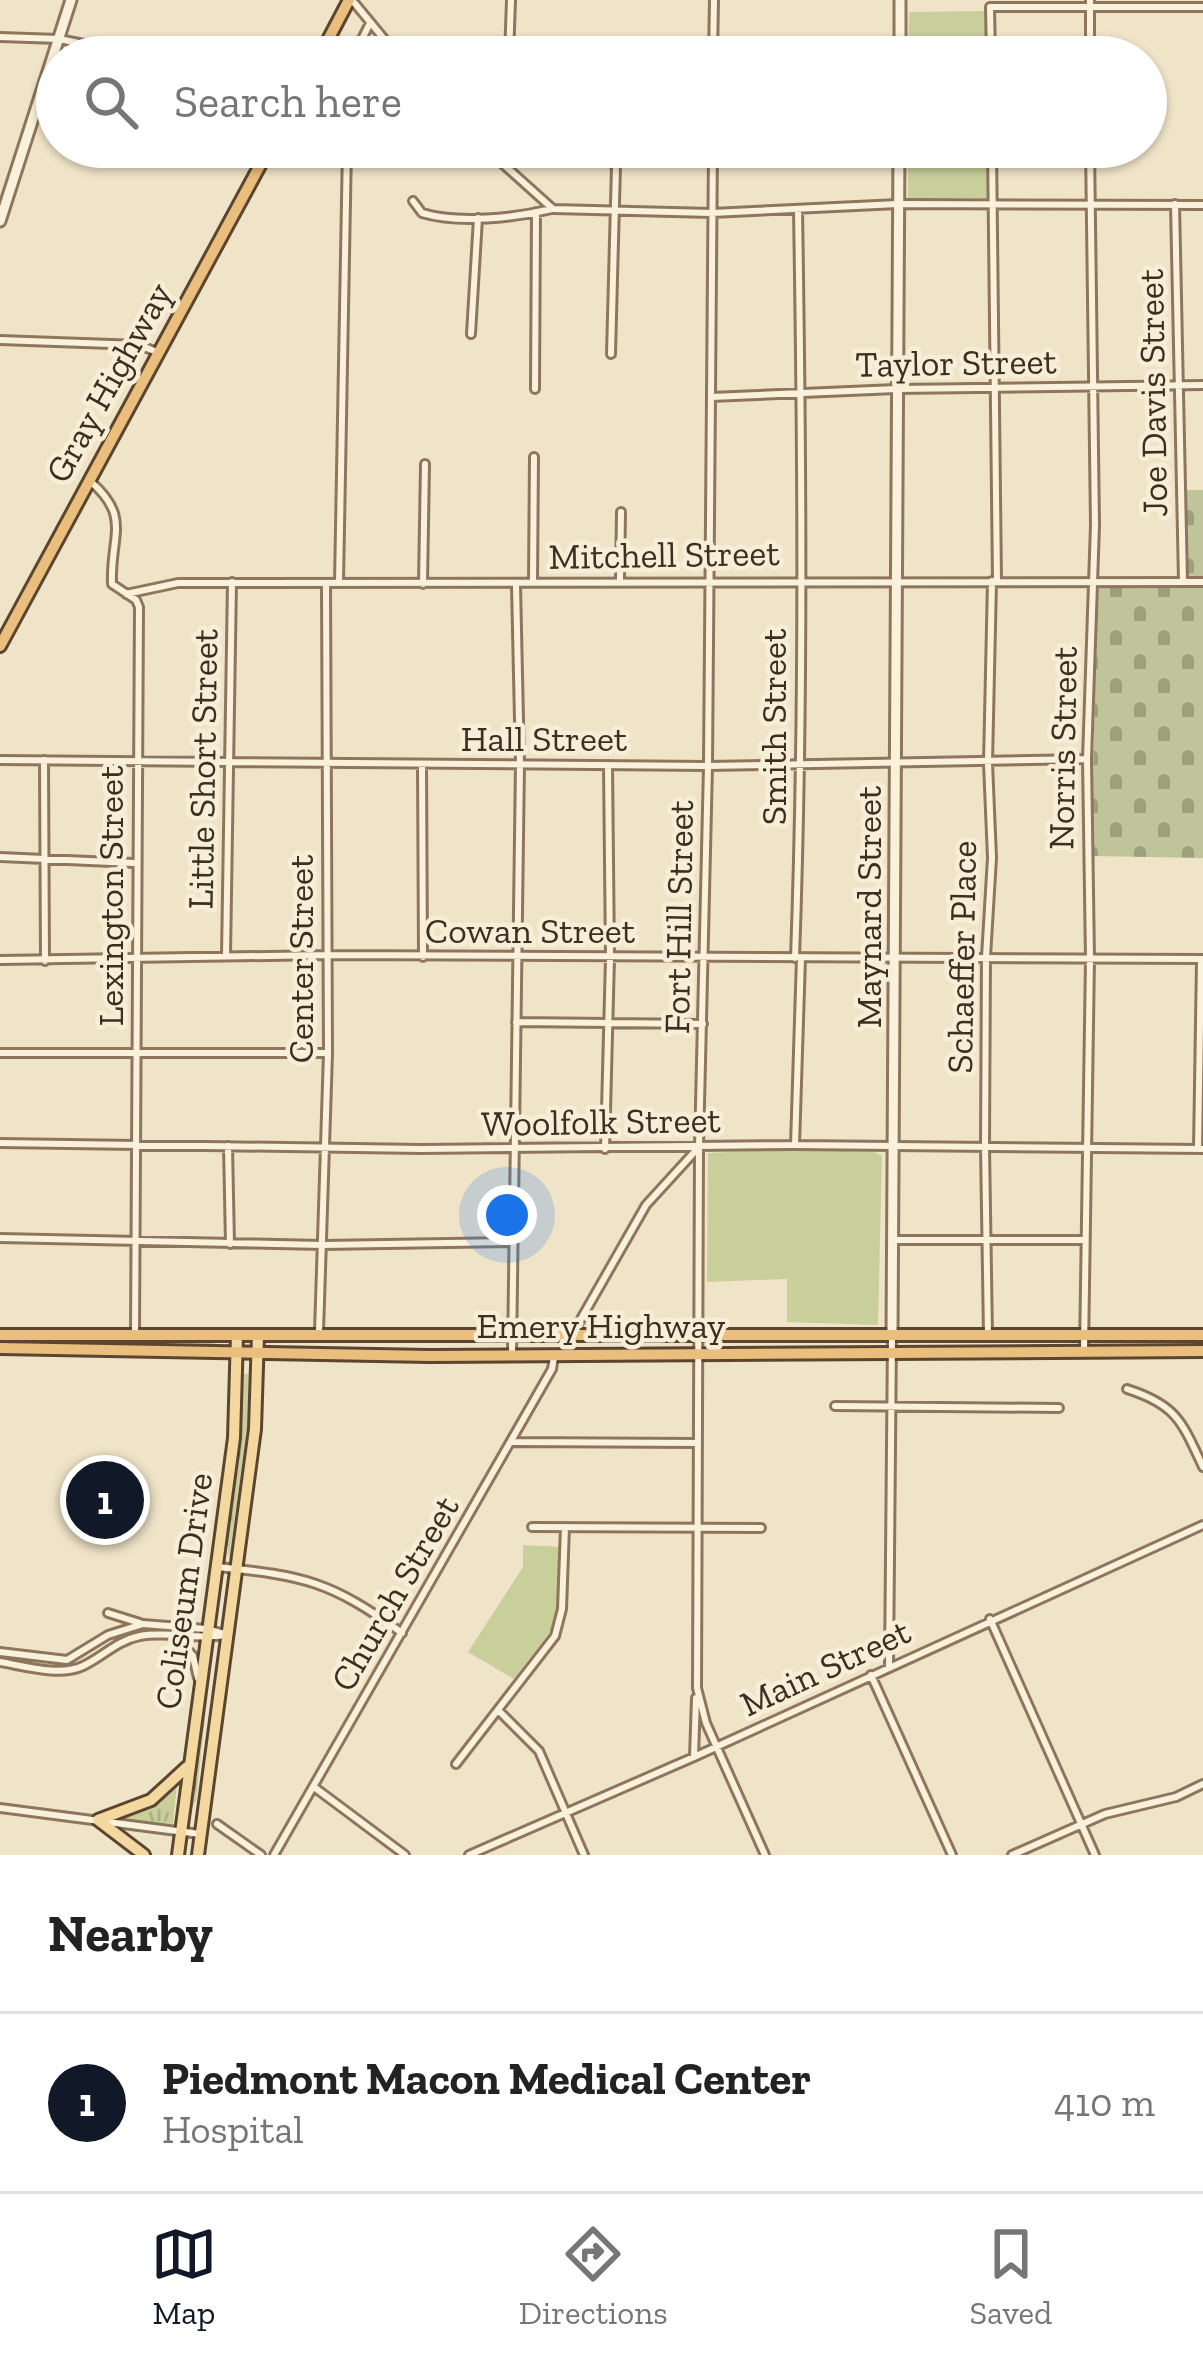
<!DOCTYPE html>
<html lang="en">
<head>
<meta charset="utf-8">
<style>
	body { margin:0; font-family:"Zilla Slab",serif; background:#f6f6f6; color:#222 }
	.you { position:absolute; left:507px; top:1215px; width:42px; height:42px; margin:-30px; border:9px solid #fff; border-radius:50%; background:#1a73e8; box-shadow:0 0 0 18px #1a73e833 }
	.badge { display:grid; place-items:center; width:78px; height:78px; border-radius:50%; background:#111827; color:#fff; font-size:39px; font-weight:700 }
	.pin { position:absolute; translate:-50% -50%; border:6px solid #fff; box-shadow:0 3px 12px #0006 }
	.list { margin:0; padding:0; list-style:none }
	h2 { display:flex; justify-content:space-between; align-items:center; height:156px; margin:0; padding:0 48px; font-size:51px }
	h2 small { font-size:39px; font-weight:400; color:#767676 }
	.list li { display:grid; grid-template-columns:78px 1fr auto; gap:36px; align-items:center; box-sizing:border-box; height:180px; padding:0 48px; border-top:3px solid #e0e0e0 }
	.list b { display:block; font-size:45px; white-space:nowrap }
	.list p { margin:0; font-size:39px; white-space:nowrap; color:#767676 }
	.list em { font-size:39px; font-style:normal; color:#767676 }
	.icon { flex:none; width:66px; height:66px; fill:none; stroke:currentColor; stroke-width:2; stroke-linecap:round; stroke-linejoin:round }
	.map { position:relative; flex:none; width:1203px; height:1855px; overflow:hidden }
	.search { position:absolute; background:#fff; box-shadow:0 3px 9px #0004; left:36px; right:36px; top:36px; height:132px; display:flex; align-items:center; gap:30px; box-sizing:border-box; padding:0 42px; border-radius:66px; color:#767676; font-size:45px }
	.sheet { height:336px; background:#fff }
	nav { display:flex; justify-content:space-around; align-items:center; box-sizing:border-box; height:168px; border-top:3px solid #e0e0e0; background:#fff; font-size:33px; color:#767676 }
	nav a { display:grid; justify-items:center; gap:6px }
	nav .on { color:#111827 }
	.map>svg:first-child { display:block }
	.grass { fill:url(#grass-tufts) }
	.cemetery { fill:url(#cemetery-stones) }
	.park { fill:#c9cf9b }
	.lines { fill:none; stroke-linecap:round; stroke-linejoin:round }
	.minor-casing { stroke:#8d765c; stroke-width:12 }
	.tertiary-casing { stroke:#8d765c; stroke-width:15 }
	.primary-casing { stroke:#5b4430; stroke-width:16 }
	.trunk-casing { stroke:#5b4430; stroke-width:16 }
	.minor { stroke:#faf1dc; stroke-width:6 }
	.tertiary { stroke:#faf1dc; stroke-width:9 }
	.primary { stroke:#f3d9a0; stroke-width:10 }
	.trunk { stroke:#eabe7c; stroke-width:10 }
	.labels { text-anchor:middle; stroke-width:9; stroke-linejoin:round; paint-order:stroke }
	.street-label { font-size:36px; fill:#3d2e20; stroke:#f7eed8 }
</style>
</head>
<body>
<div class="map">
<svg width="1203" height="1855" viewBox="0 0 1203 1855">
	<defs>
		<pattern id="grass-tufts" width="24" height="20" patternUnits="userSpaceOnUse" patternTransform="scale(3)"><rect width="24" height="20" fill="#c9cf9b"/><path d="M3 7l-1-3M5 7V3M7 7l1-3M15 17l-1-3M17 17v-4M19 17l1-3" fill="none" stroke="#aeb285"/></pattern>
		<pattern id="cemetery-stones" width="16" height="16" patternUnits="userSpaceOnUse" patternTransform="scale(3)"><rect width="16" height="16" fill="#bfc49a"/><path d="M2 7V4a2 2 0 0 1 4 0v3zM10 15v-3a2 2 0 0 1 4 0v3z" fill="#9ca07d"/></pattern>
	</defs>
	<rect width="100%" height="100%" fill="#f0e4c8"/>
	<path class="grass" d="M0 1340H214L215 1344 0 1343Z
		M242 1374H249L248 1423 229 1559C221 1511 242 1430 242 1374Z
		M213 1645 196 1801 188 1815 211 1646Z
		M177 1784 173 1824 111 1818C137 1814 157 1800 177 1784Z"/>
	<path class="cemetery" d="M1184 490H1203V579L1188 577Z
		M1124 584 1203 586V858L1091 856 1097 597 1099 586Z"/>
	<path class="park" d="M987 11 988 57H908L909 12Z
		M908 147H989L990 198 908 199Z
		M794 1149 875 1152 882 1156 878 1325 787 1322V1279L707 1282 708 1153Z
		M523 1545 563 1547 555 1625 514 1679 468 1652 523 1567Z"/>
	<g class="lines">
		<g class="minor-casing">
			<path id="minor" d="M352 0 399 57
				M1090 0V57
				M0 37 59 39 148 57
				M353 57 369 25
				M509 57 511 0
				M713 57 714 0
				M991 57 990 7H1203
				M484 147 553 209 712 213 898 204 1203 205
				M713 147 708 766 699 1147 697 1688 706 1723 765 1855
				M992 147 997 581
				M601 155 616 166 611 354
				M413 201 422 213C459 224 514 218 552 209
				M1175 204 1183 581
				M471 334 478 218
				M0 340 139 345 157 352
				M535 389 536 212
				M711 397 896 389 1203 385
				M90 481C132 517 110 536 112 584L136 600 139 607 135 1335
				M620 579 621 512
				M339 582 347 147
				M533 582 534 457
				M423 584 425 464
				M126 594 178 583 1203 582
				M0 760 708 766 1087 759
				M44 760 45 961
				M422 764 423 957
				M0 857 134 863
				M226 956 232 582
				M795 958C804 709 802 459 798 209
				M0 960 328 955 1203 959
				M516 1022 703 1024
				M0 1053H326
				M0 1143 422 1149 795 1145 1203 1149
				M795 1145 801 958
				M228 1146 230 1244
				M605 1149 610 958 608 765
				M1198 1149 1201 960
				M0 1238 323 1245 512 1242
				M892 1240H1085
				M319 1332 328 1053 326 584
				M573 1333 646 1205 699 1147
				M988 1335 985 1147 986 957 992 858 988 763 992 581
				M1084 1351 1090 959 1087 759 1095 525 1090 147
				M512 1355 520 764 516 585
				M1127 1389C1177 1405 1182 1422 1203 1467
				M835 1406 1059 1408
				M513 1442 698 1443
				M532 1527 761 1528
				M218 1567C305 1576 330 1581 402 1633
				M108 1613 140 1623
				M990 1619 1095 1855
				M177 1638 193 1656 198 1678
				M0 1652 67 1660 108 1635 143 1624 206 1629 228 1635
				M0 1662C24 1666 60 1677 83 1666 104 1656 116 1641 140 1636 168 1631 196 1640 224 1635
				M889 1668 892 1336
				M871 1675 952 1855
				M499 1711 539 1751 584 1855
				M694 1757 696 1698
				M456 1764 555 1636 562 1609 565 1527
				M314 1787 405 1855
				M0 1808 200 1834
				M217 1824 261 1855
				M274 1855 552 1369 554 1357
				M469 1855 694 1757 1203 1525
				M1012 1855 1105 1814 1176 1797 1203 1784"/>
		</g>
		<g class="tertiary-casing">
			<path id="tertiary" d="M900 57V0
				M0 221 71 0
				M892 1336 899 147"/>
		</g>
		<g class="primary-casing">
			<path id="primary" d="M98 1820 151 1800 187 1767
				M98 1820 144 1855
				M178 1855 234 1438 237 1335
				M198 1855 255 1429 258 1335"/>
		</g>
		<g class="trunk-casing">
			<path id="trunk" d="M319 57 349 0
				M0 646 270 147
				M0 1335H1203
				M0 1348 430 1356 1203 1351"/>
		</g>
		<use href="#minor" class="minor"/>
		<use href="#tertiary" class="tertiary"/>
		<use href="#primary" class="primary"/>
		<use href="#trunk" class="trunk"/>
	</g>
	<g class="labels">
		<g class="street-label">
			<text transform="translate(956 362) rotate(-1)" y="13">Taylor Street</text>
			<text transform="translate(108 382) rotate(-61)" y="13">Gray Highway</text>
			<text transform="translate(1152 393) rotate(-91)" y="13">Joe Davis Street</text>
			<text transform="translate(664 554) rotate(-1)" y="13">Mitchell Street</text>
			<text transform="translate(773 727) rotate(-90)" y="13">Smith Street</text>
			<text x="544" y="751">Hall Street</text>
			<text transform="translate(1062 748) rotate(-89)" y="13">Norris Street</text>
			<text transform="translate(202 769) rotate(-89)" y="13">Little Short Street</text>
			<text transform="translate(110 896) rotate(-90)" y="13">Lexington Street</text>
			<text transform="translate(868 907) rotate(-90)" y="13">Maynard Street</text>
			<text transform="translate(678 917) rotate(-89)" y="13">Fort Hill Street</text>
			<text x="530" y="943">Cowan Street</text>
			<text transform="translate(961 957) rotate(-89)" y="13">Schaeffer Place</text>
			<text transform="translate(300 959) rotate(-90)" y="13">Center Street</text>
			<text transform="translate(601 1121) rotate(-1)" y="13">Woolfolk Street</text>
			<text x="601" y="1338">Emery Highway</text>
			<text transform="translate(183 1591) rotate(-82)" y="13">Coliseum Drive</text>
			<text transform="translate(394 1593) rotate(-60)" y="13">Church Street</text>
			<text transform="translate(825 1667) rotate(-25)" y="13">Main Street</text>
		</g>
	</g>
</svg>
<div class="you"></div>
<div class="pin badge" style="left:105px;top:1500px">1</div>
<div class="search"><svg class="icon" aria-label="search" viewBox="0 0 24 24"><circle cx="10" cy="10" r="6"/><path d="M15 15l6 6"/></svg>Search here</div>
</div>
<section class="sheet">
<h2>Nearby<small></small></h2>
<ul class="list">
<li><span class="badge">1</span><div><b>Piedmont Macon Medical Center</b><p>Hospital</p></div><em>410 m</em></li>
</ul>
</section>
<nav>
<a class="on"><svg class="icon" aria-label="map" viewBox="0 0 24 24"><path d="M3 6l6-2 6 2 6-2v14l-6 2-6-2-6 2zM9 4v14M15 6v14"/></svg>Map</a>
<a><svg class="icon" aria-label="directions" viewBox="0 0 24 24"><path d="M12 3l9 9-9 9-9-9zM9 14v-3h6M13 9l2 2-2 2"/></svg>Directions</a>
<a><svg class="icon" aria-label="saved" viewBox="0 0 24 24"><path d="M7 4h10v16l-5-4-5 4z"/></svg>Saved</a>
</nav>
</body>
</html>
